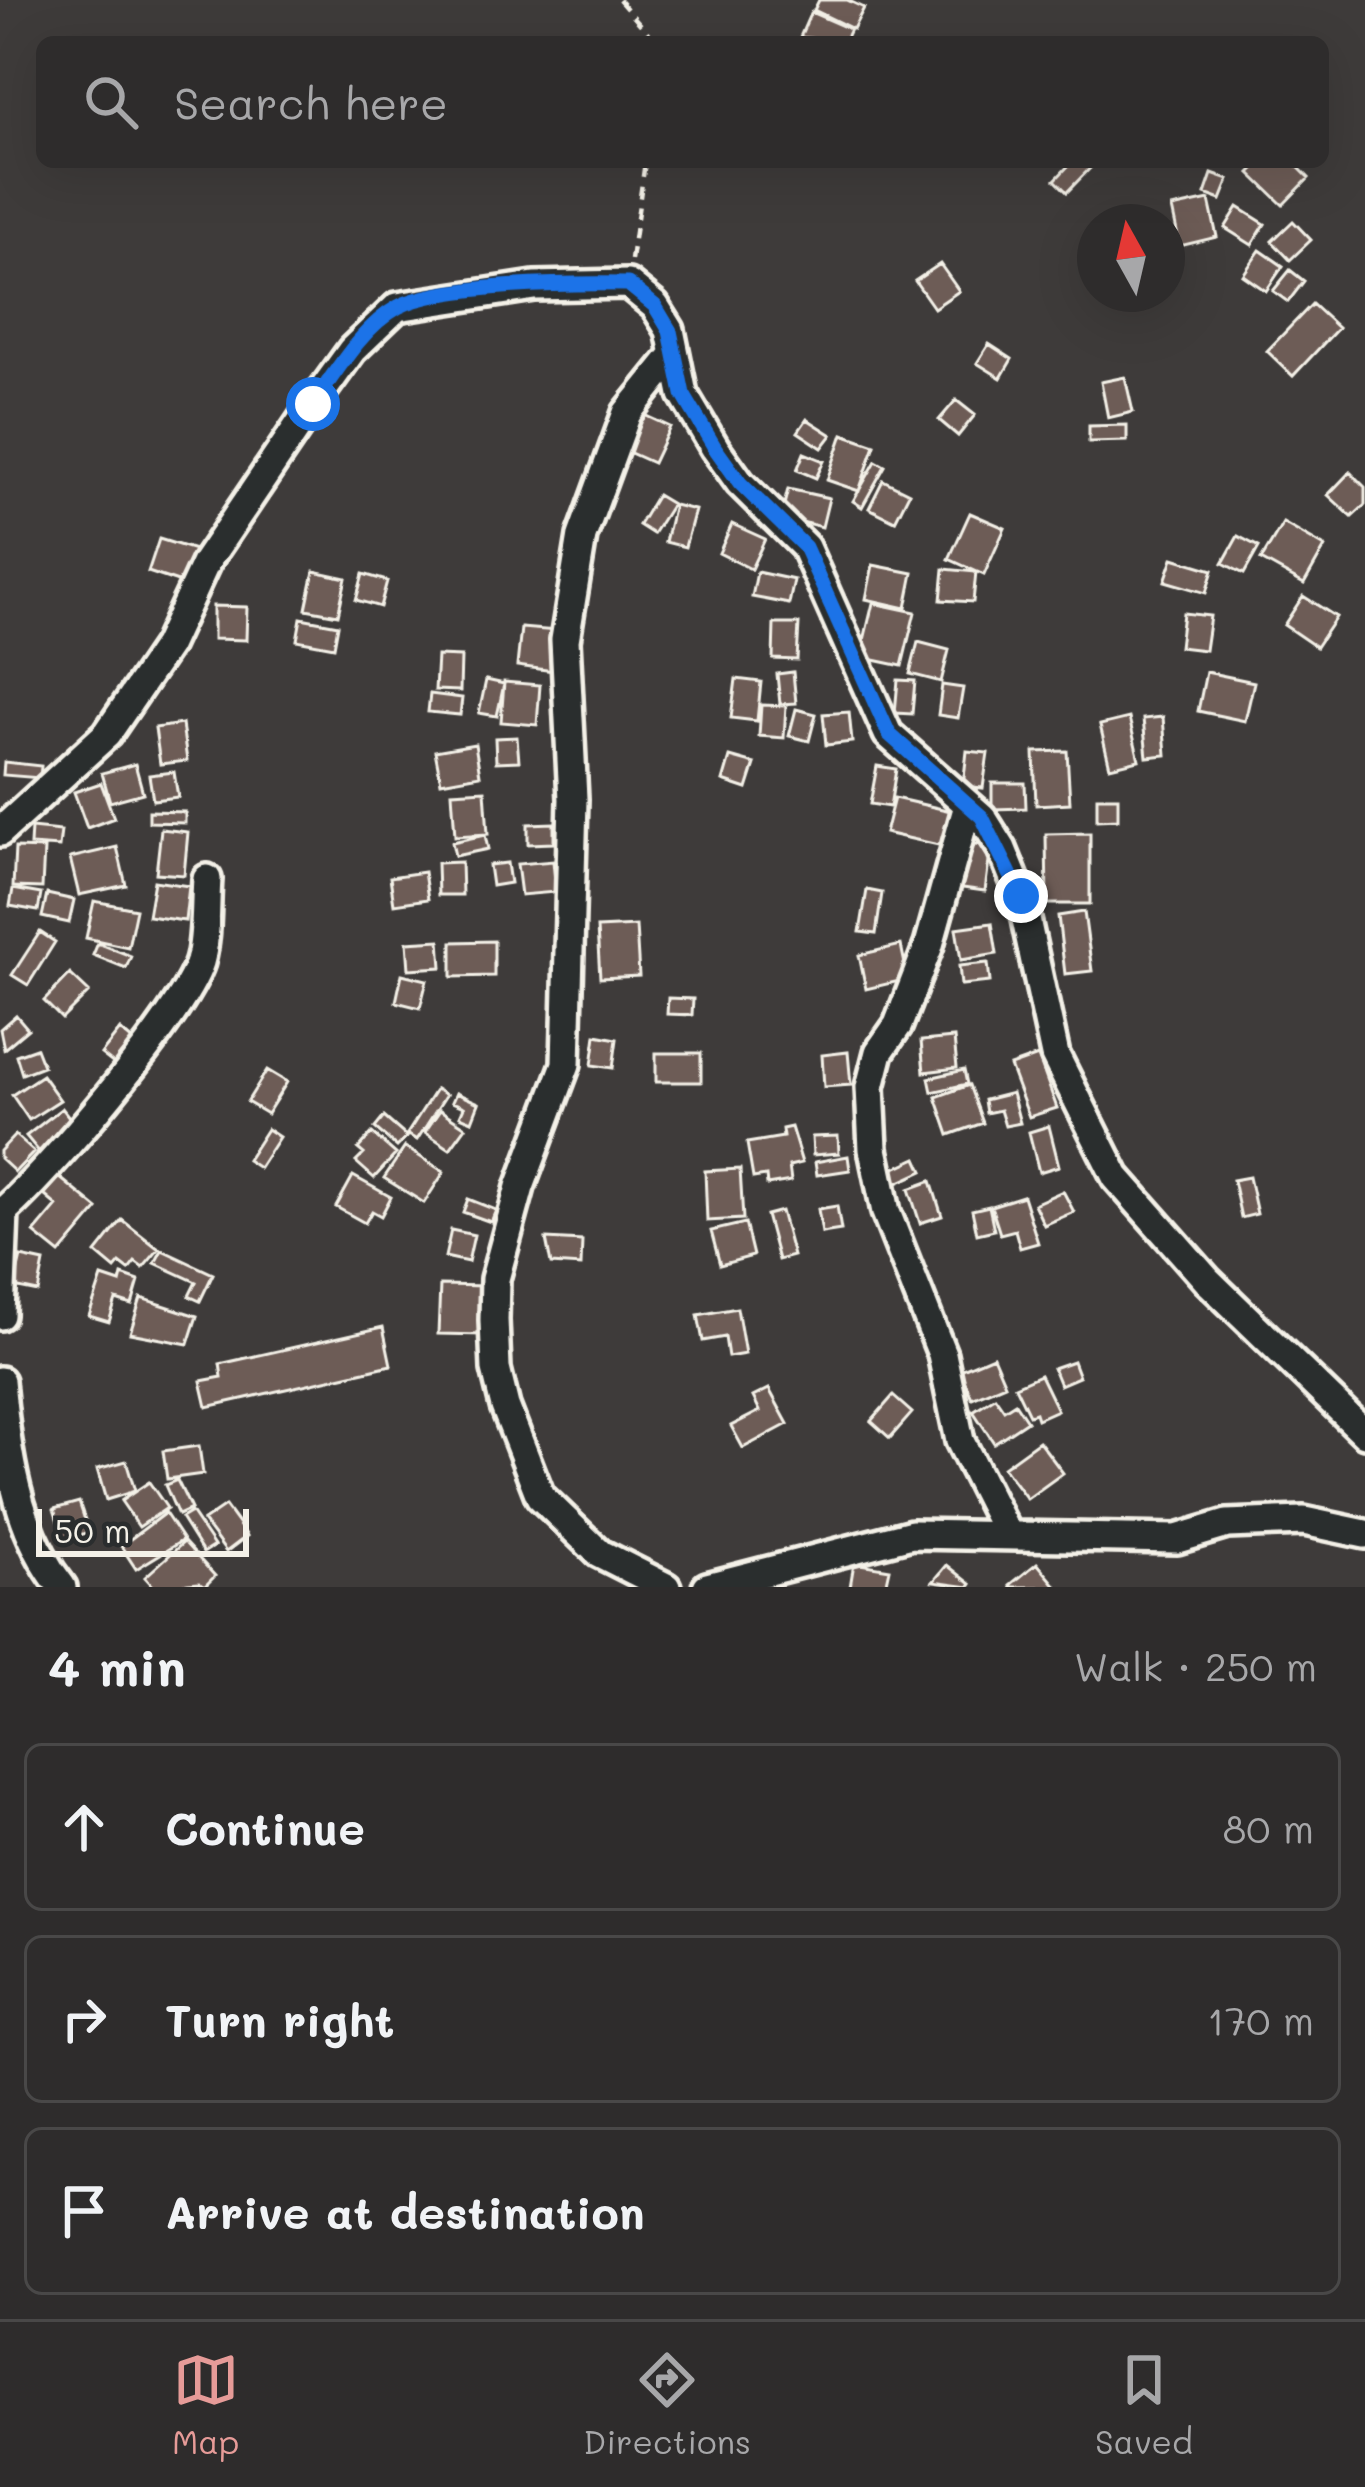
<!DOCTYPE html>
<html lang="en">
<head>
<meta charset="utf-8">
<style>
	body { margin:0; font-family:Mali,sans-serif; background:#363434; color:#f1f3f6 }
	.compass { position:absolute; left:1077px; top:204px; width:108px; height:108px; border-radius:50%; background:#2e2c2c; box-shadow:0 12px 48px #0002; rotate:352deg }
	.scale { position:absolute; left:36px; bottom:30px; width:213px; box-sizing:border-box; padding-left:12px; border:6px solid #f4f1e8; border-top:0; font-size:33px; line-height:42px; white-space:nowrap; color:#f4f1e8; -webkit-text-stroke:9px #2a2d2e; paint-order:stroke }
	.stop { position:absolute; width:36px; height:36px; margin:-27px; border:9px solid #1a73e8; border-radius:50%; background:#fff }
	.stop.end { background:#1a73e8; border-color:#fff; box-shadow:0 3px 12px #0008 }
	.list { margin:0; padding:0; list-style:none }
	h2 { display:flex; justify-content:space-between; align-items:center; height:156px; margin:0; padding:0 48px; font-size:51px }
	h2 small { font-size:39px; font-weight:400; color:#a7a7a9 }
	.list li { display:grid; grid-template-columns:78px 1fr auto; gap:36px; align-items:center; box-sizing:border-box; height:168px; margin:0 24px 24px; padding:0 24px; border:3px solid #494848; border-radius:18px }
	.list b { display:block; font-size:45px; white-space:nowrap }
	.list em { font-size:39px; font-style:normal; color:#a7a7a9 }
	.icon { flex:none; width:66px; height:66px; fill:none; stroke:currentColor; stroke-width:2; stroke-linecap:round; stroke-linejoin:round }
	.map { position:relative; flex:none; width:1365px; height:1587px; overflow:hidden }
	.search { position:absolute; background:#2e2c2c; box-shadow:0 12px 48px #0002; left:36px; right:36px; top:36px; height:132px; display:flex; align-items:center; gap:30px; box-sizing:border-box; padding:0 42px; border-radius:18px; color:#a7a7a9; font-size:45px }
	.sheet { height:732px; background:#2e2c2c }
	nav { display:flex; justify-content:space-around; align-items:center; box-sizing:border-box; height:168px; border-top:3px solid #494848; background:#2e2c2c; font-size:33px; color:#a7a7a9 }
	nav a { display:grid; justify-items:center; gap:6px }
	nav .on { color:#e69b98 }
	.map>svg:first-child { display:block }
	.building { fill:#6d5b57; stroke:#f4f1e8; stroke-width:3 }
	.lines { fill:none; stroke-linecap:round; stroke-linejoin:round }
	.street-casing { stroke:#f4f1e8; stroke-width:36 }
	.path { stroke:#f4f1e8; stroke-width:4.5; stroke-dasharray:12 9; stroke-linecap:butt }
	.street { stroke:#2a2d2e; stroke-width:27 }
	.route { stroke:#1a73e8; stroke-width:15 }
</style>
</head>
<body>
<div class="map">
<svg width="1365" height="1587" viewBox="0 0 1365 1587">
	<rect width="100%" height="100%" fill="#3e3b3a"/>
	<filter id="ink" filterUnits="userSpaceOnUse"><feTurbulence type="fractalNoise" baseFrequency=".00833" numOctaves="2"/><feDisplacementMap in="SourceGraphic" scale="24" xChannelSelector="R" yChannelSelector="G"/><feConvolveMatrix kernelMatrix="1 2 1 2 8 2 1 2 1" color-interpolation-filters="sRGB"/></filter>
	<g filter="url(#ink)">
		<path class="building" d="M819 0H847L864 8 853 29 814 10Z
			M811 12 850 29 844 42 800 37Z
			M1072 162 1095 163 1067 192 1055 180Z
			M1261 162H1293L1309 178 1283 205 1250 173Z
			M1212 174 1229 180 1221 200 1205 194Z
			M1209 200 1217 237 1180 246 1172 208Z
			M1238 207 1265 224 1252 245 1225 228Z
			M1293 221 1311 240 1290 260 1272 241Z
			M1260 250 1283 266 1266 291 1243 275Z
			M940 264 959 291 934 308 915 281Z
			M1290 270 1304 281 1288 302 1273 291Z
			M1312 304 1338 328 1293 376 1267 351Z
			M989 344 1012 359 1001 378 977 363Z
			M1125 377 1133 412 1108 418 1101 382Z
			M956 400 975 415 958 436 939 420Z
			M642 414 670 427 653 463 624 450Z
			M807 419 832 435 822 448 798 432Z
			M1127 425V441L1089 442V426Z
			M843 434 875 445 859 491 827 480Z
			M804 453 824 461 816 478 797 470Z
			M876 461 885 466 862 507 853 501Z
			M1350 472 1365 487V505L1352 517 1328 495Z
			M883 480 909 493 895 521 869 508Z
			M788 489 829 498 822 527 781 517Z
			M657 495 672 504 653 534 639 525Z
			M674 505 695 510 685 547 665 542Z
			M970 513 1005 528 984 575 949 559Z
			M1283 523 1325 547 1304 584 1261 560Z
			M732 524 765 539 751 569 719 553Z
			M1238 536 1259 547 1244 574 1223 563Z
			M159 539 195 550 184 584 148 572Z
			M1173 558 1213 570 1206 593 1165 581Z
			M873 565 913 573 906 608 866 599Z
			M944 569 976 572 973 602 941 600Z
			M314 571 346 578 338 615 306 609Z
			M757 572 794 580 789 604 752 597Z
			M363 574 387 581 380 607 356 600Z
			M1303 596 1336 617 1316 647 1284 625Z
			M873 603 915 612 902 666 860 657Z
			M213 606 247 607 246 640 213 639Z
			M1183 613 1210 616 1205 650 1179 647Z
			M301 618 338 625 334 647 297 640Z
			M774 624H799L797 660 773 659Z
			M521 628 558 631 554 671 517 666Z
			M918 642 949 650 941 682 910 674Z
			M437 656 461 657 460 691 435 690Z
			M793 672 796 703 780 704 777 674Z
			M1206 672 1254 682 1245 721 1198 711Z
			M736 679 761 682 757 721 731 718Z
			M486 680 504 684 497 716 479 713Z
			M898 680 915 681 912 714 895 713Z
			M504 682 540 685 537 725 501 722Z
			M942 685 963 688 958 718 938 715Z
			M430 694 462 698 460 715 428 712Z
			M761 705 786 706 784 738 759 736Z
			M796 709 816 714 809 741 789 736Z
			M849 712 852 742 826 745 823 714Z
			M1163 717 1166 755 1147 757 1143 719Z
			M1129 718 1139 760 1110 767 1100 725Z
			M182 724 187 761 160 764 155 728Z
			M517 737 519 761 496 762 495 738Z
			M475 744 480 775 441 782 435 751Z
			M967 751 988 753 983 788 963 786Z
			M1067 751 1070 803 1036 805 1034 752Z
			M730 757 755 764 747 789 723 781Z
			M4 762 41 766 40 778 3 775Z
			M135 764 143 793 110 802 102 773Z
			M877 766 896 769 890 807 870 804Z
			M174 772 178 797 153 800 149 775Z
			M101 783 114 818 87 828 74 792Z
			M992 783H1025L1026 808 992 809Z
			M485 790 488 834 455 836 452 792Z
			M1097 797H1118V819L1097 820Z
			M894 798 951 811 943 846 885 833Z
			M149 811 185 812V823L149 822Z
			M554 823V843L528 844V824Z
			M31 828 61 831 59 847 30 845Z
			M161 829 188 832 184 875 156 873Z
			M1090 833V904H1047L1046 834Z
			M485 835 488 849 455 856 452 842Z
			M961 842 991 846 985 891 955 887Z
			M117 847 126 885 79 895 70 858Z
			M15 848 44 849 42 888 13 887Z
			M553 861 556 892 521 895 517 864Z
			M461 862 462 895H438L437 863Z
			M507 863 510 883 492 886 489 865Z
			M424 872 428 899 394 904 390 877Z
			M154 881 189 886 185 921 148 916Z
			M13 889 41 894 38 911 10 906Z
			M867 890 882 893 876 934 860 932Z
			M47 894 74 900 69 923 42 917Z
			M94 901 136 909 128 947 86 938Z
			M1084 912 1092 971 1065 974 1058 916Z
			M992 923 997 954 961 960 956 928Z
			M636 926 639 976 600 978 597 928Z
			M40 932 55 942 28 985 12 975Z
			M440 940 442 967 409 969 407 942Z
			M494 941V976L452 977V942Z
			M98 943 131 956 126 968 93 955Z
			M901 945 908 979 866 989 859 955Z
			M988 963 990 982 961 985 959 966Z
			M70 974 89 992 62 1019 44 1001Z
			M402 974 427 980 420 1008 396 1002Z
			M668 998 693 999 692 1015 667 1014Z
			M16 1015 28 1029 4 1049 0 1029Z
			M120 1030 134 1042 115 1065 101 1054Z
			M596 1035 617 1039 613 1068 592 1065Z
			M954 1038 957 1068 924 1072 921 1041Z
			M36 1048 43 1066 22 1074 16 1055Z
			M848 1052 851 1085 824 1087 822 1055Z
			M656 1053H701V1082H656Z
			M1038 1056 1057 1108 1029 1117 1010 1066Z
			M267 1070 287 1082 267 1114 247 1102Z
			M964 1070 967 1084 932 1092 929 1078Z
			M42 1075 60 1100 29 1120 12 1095Z
			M969 1085 983 1123 949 1135 936 1097Z
			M436 1089 446 1095 417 1140 407 1134Z
			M456 1093 479 1103 472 1121 460 1116 464 1107 452 1102Z
			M1012 1093 1020 1123 1005 1126 1000 1110 986 1113 984 1100Z
			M62 1108 80 1131 45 1159 26 1136Z
			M440 1110 466 1127 450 1149 425 1132Z
			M384 1117 407 1137 397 1147 375 1128Z
			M1049 1126 1059 1166 1039 1172 1029 1132Z
			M791 1127 802 1163 789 1166 791 1181 767 1185 766 1176 753 1178 747 1143 783 1137 782 1129Z
			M267 1129 279 1137 259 1168 247 1160Z
			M372 1133 396 1154 374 1178 356 1162 364 1154 358 1149Z
			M15 1135 34 1152 15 1172 0 1158V1151Z
			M838 1136 839 1153 813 1155 812 1137Z
			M405 1147 444 1172 424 1203 384 1178Z
			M848 1156 850 1170 817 1175 815 1162Z
			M917 1158 923 1171 897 1183 891 1170Z
			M740 1169 743 1219 707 1221 705 1171Z
			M353 1176 391 1197 381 1216 372 1211 365 1223 336 1207Z
			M59 1177 98 1209 60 1254 34 1233 57 1206 44 1195Z
			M1249 1177 1257 1214 1241 1218 1233 1180Z
			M931 1181 942 1216 920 1223 909 1189Z
			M1063 1191 1074 1212 1044 1225 1034 1204Z
			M1023 1196 1038 1243 1020 1248 1015 1230 1000 1234 991 1206Z
			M468 1199 496 1210 491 1222 463 1212Z
			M837 1206 841 1230 822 1233 818 1209Z
			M989 1206 994 1230 977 1234 972 1210Z
			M781 1211 793 1256 778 1260 766 1215Z
			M122 1220 159 1249 143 1268 135 1262 129 1270 120 1263 115 1269 96 1253Z
			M745 1223 753 1256 720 1265 711 1231Z
			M451 1230 474 1235 468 1262 445 1257Z
			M546 1239 582 1241 581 1266 551 1264Z
			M162 1250 213 1274 200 1301 189 1296 196 1282 155 1263Z
			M21 1257 44 1262 38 1292 14 1287Z
			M122 1275 139 1281 132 1305 116 1300 109 1322 89 1316 102 1277 120 1283Z
			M440 1285 487 1286 484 1335 438 1334Z
			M141 1298 197 1316 188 1344 130 1333Z
			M737 1308 745 1354 728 1357 725 1337 703 1341 698 1315Z
			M383 1327 391 1365 207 1407 201 1381 222 1377 220 1364Z
			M993 1356 1005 1384 972 1398 960 1370Z
			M1073 1361 1079 1377 1060 1385 1053 1368Z
			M1040 1375 1057 1410 1037 1419 1035 1413 1029 1415 1015 1386Z
			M769 1389 788 1424 743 1448 731 1426 760 1411 753 1397Z
			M893 1396 912 1413 890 1438 871 1421Z
			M995 1397 1004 1410 1015 1403 1027 1421 994 1443 973 1411Z
			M1039 1441 1063 1473 1027 1499 1003 1467Z
			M199 1446 203 1474 167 1479 163 1451Z
			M126 1461 135 1491 106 1500 97 1469Z
			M177 1480 191 1509 178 1515 165 1485Z
			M149 1482 167 1508 139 1527 121 1501Z
			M79 1502 89 1532 64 1540 54 1509Z
			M225 1506 247 1536 226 1552 203 1521Z
			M191 1512 214 1546 203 1553 181 1518Z
			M165 1513 183 1540 136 1569 121 1546Z
			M184 1542 215 1576 204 1587 199 1583 154 1587 145 1577Z
			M854 1563 890 1569 886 1587H850Z
			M1037 1563 1057 1587H1011L1010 1585Z
			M947 1565 971 1584 969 1587 933 1582Z"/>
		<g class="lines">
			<g class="street-casing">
				<path id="street" d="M968 805 929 945 898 1025 879 1052 870 1087 873 1149 886 1212 942 1354 960 1441 1007 1534
					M0 832 107 734 167 646 206 562 313 404 352 350 397 307 534 286 628 284 655 306 670 330 683 394 715 448 740 483 805 547 888 734 982 817 1002 849 1021 896 1055 1055 1116 1177 1207 1280 1365 1433
					M0 1214C44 1178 184 1013 200 962 207 937 205 904 207 879
					M0 1315 4 1212
					M0 1381C7 1453 15 1528 62 1587
					M666 1587 599 1553 540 1496 505 1406 496 1369 494 1320 495 1279 520 1187 566 1064 573 799 565 640 582 536 627 413 673 356
					M707 1587 912 1534 1177 1539 1227 1524 1304 1521 1365 1534"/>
			</g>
			<path class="path" d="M619 0 656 42
				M631 260 645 162"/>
			<use href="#street" class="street"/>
		</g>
	</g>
	<g class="lines" filter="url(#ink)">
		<path class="route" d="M313 404C336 372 362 327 398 307 439 284 578 283 628 284L655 306 670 331 683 394 715 448 740 483 805 547 889 734 982 817 1021 896"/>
	</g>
</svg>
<svg class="compass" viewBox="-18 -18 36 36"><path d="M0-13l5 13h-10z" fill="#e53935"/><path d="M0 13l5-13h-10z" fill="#a7a7a9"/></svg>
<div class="scale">50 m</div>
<div class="stop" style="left:313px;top:404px"></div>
<div class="stop end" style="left:1021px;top:896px"></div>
<div class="search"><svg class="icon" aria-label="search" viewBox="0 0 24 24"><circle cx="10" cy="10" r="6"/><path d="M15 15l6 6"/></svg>Search here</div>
</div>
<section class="sheet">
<h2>4 min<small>Walk · 250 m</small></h2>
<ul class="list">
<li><svg class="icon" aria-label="ahead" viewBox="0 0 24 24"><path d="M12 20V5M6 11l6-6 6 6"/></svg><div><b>Continue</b></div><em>80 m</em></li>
<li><svg class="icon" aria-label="right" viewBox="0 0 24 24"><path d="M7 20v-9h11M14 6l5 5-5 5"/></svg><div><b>Turn right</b></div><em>170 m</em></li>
<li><svg class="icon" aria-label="arrive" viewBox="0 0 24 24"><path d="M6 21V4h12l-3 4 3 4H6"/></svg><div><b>Arrive at destination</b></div></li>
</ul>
</section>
<nav>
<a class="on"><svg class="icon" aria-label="map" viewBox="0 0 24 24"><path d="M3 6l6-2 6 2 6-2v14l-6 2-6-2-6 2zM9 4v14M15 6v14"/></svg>Map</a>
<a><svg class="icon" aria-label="directions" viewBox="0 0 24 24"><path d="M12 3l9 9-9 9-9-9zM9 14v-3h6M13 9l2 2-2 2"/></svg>Directions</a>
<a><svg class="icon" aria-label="saved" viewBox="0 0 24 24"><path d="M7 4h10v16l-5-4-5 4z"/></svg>Saved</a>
</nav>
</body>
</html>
